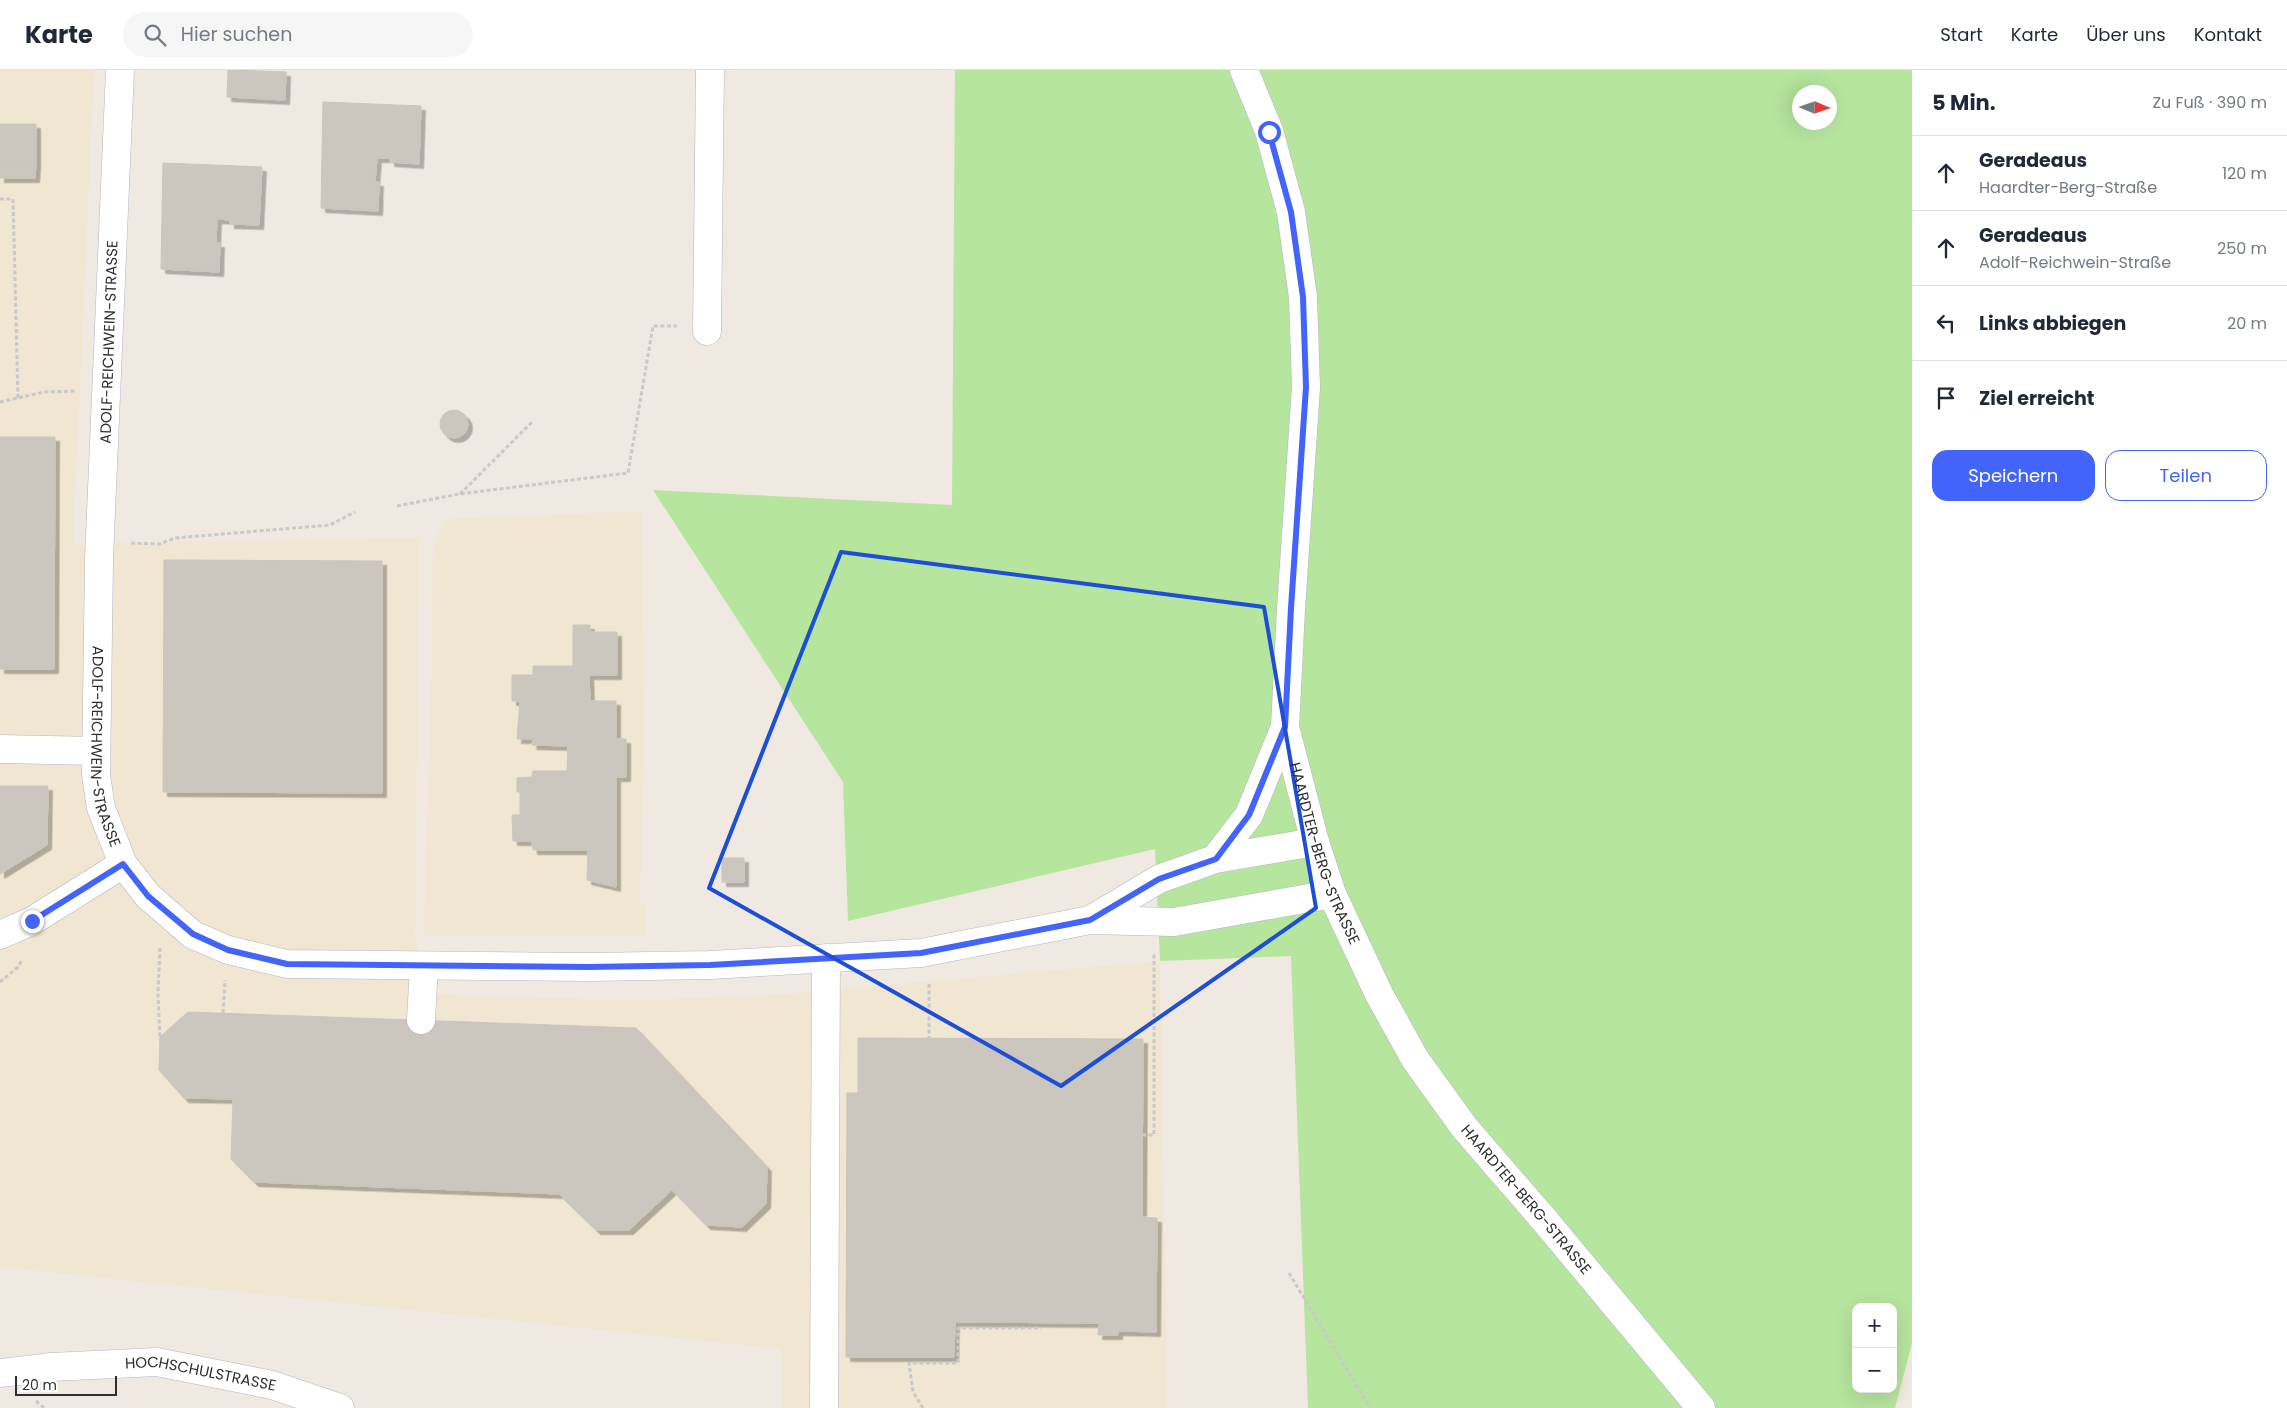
<!DOCTYPE html>
<html lang="de">
<head>
<meta charset="utf-8">
<style>
	body { margin:0; font-family:Poppins,sans-serif; background:#f6f6f7; color:#1f2937 }
	.controls { position:absolute; right:15px; bottom:15px; display:grid; overflow:hidden; border-radius:10px; box-shadow:0 5px 20px #0002 }
	.controls button { width:45px; height:45px; display:grid; place-items:center; padding:0; border:0; border-bottom:1px solid #e0e1e3; background:#fff; color:#1f2937; font:25px sans-serif }
	.compass { position:absolute; left:1792px; top:15px; width:45px; height:45px; border-radius:50%; background:#fff; box-shadow:0 5px 20px #0002; rotate:92deg }
	.scale { position:absolute; left:15px; bottom:12px; width:102px; box-sizing:border-box; padding-left:5px; border:2px solid #2e2e2e; border-top:0; font-size:14px; line-height:18px; white-space:nowrap; color:#2e2e2e; -webkit-text-stroke:4px #fff; paint-order:stroke }
	.stop { position:absolute; width:15px; height:15px; margin:-11px; border:4px solid #4264fb; border-radius:50%; background:#fff }
	.stop.end { background:#4264fb; border-color:#fff; box-shadow:0 1px 5px #0008 }
	.list { margin:0; padding:0; list-style:none }
	h2 { display:flex; justify-content:space-between; align-items:center; height:65px; margin:0; padding:0 20px; font-size:21px }
	h2 small { font-size:16px; font-weight:400; color:#747a83 }
	.list li { display:grid; grid-template-columns:32px 1fr auto; gap:15px; align-items:center; box-sizing:border-box; height:75px; padding:0 20px; border-top:1px solid #e0e1e3 }
	.list b { display:block; font-size:19px; white-space:nowrap }
	.list p { margin:0; font-size:16px; white-space:nowrap; color:#747a83 }
	.list em { font-size:16px; font-style:normal; color:#747a83 }
	.actions { display:flex; gap:10px; padding:15px 20px }
	.actions a { flex:1; padding:11px 0; border:1px solid #4264fb; border-radius:15px; text-align:center; font-size:18px; color:#4264fb }
	.actions .main { background:#4264fb; color:#fff }
	.icon { flex:none; width:28px; height:28px; fill:none; stroke:currentColor; stroke-width:2; stroke-linecap:round; stroke-linejoin:round }
	.map { position:relative; flex:none; width:1912px; height:1338px; overflow:hidden }
	header { display:flex; align-items:center; gap:30px; box-sizing:border-box; height:70px; padding:0 25px; background:#fff; border-bottom:1px solid #e0e1e3 }
	header strong { font-size:24px }
	nav { display:flex; gap:28px; margin-inline-start:auto; font-size:18px }
	.search { width:350px; height:45px; background:#f6f6f7; display:flex; align-items:center; gap:12px; box-sizing:border-box; padding:0 18px; border-radius:28px; color:#747a83; font-size:19px }
	main { display:flex }
	aside { flex:1; background:#fff }
	.map>svg:first-child { display:block }
	.education { fill:#f0e6d1 }
	.green { fill:#b6e59e; fill-rule:evenodd }
	.building { fill:#cbc7bf; stroke:#cbc5ba; filter:url(#shadow) }
	.lines { fill:none; stroke-linecap:round; stroke-linejoin:round }
	.minor-casing { stroke:#b4b7c1; stroke-width:29 }
	.path { stroke:#c9c9c9; stroke-width:3; stroke-dasharray:4 2.5; stroke-linecap:butt }
	.minor { stroke:#fff; stroke-width:28 }
	.route { stroke:#4264fb; stroke-width:6 }
	.marked { fill:none; stroke:#1d4ed8; stroke-width:4; stroke-linejoin:round }
	.labels { text-anchor:middle; stroke-width:4.5; stroke-linejoin:round; paint-order:stroke }
	.street-label { font-size:15px; fill:#2e2e2e; stroke:#fff }
</style>
</head>
<body>
<header>
<strong>Karte</strong>
<div class="search"><svg class="icon" aria-label="search" viewBox="0 0 24 24"><circle cx="10" cy="10" r="6"/><path d="M15 15l6 6"/></svg>Hier suchen</div>
<nav><a>Start</a><a>Karte</a><a>Über uns</a><a>Kontakt</a></nav>
</header>
<main>
<div class="map">
<svg width="1912" height="1338" viewBox="0 0 1912 1338">
	<defs>
		<filter id="shadow"><feDropShadow dx="4.5" dy="4.5" stdDeviation="0" flood-color="#0004"/></filter>
	</defs>
	<rect width="100%" height="100%" fill="#efe9e1"/>
	<path class="education" d="M0 0H94L73 474 419 468 415 870 432 924 636 931 786 924 1160 891 1167 1338H782L781 1279 0 1197Z
		M642 441 644 674 640 833 645 834V865L424 866 432 581 433 475 445 449Z"/>
	<path class="green" d="M955 0H1912V1273L1895 1338H1308L1291 886 1160 891 1155 779 848 851 843 712 653 420 952 435ZM1800 22H1830V52H1800ZM1856 1237H1893V1319H1856Z"/>
	<path class="building" d="M228 0 286 2 285 30 227 27Z
		M323 32 421 36 419 94 390 92V88H377L375 112H379L378 141 321 138Z
		M0 54H36V94H0Z
		M163 93 262 97 259 155 230 154V150L217 149 216 173H220L219 202 161 199Z
		M0 94H36L35 108H0Z
		M440 354a14 14 0 1 1 28 0a14 14 0 1 1-28 0Z
		M0 367H55L54 599H0Z
		M164 490 382 491V723L163 722Z
		M573 555H590V562H617V605H589L590 631H616V669H626V707H616V817L587 810 588 780H533L532 771H513L512 745H520V722H517V708L532 707 533 701H567L568 676 532 675 533 669H517L520 631H512V605H533V596H573Z
		M0 716H48L47 775 0 804Z
		M722 788H744V812H722Z
		M188 942 636 958 767 1097 766 1134 742 1157 706 1155 672 1120 629 1160H596L559 1124 254 1112 231 1089 233 1029 184 1028 159 1000 160 967Z
		M858 968 1143 969 1142 1147 1157 1148 1156 1262 1118 1261V1265H1098L1099 1253 955 1252 954 1287H846L847 1023H858Z"/>
	<g class="lines">
		<g class="minor-casing">
			<g id="minor">
				<path id="s1" d="M120 0 99 489 96 705 101 738 123 794 148 826 193 865 228 880 287 894 588 897 710 895 921 883 1090 850 1174 852 1332 824"/>
				<path id="s2" d="M1244 0 1269 61 1291 142 1303 227 1306 317 1291 539 1285 657 1315 772 1332 824 1379 924 1415 989 1464 1057 1546 1152 1701 1338"/>
				<path d="M707 261 710 0"/>
				<path d="M0 679 96 681"/>
				<path d="M1215 789 1249 745 1285 657"/>
				<path d="M1090 850 1159 809 1215 789 1315 772"/>
				<path d="M0 865 32 851 123 794"/>
				<path d="M421 950 424 896"/>
				<path id="s3" d="M0 1303 51 1297 157 1292 272 1315 340 1338"/>
				<path d="M824 1338 826 888"/>
			</g>
		</g>
		<path class="path" d="M0 129H13L18 328
			M0 332 44 322 76 321
			M460 424 533 351
			M397 436 459 424 628 403 653 256H677
			M131 473 159 474 175 468 330 455 355 442
			M160 878 158 924 160 970
			M0 912 18 897 22 890
			M929 914V968
			M223 943 225 910
			M1142 1065H1154V883
			M1289 1203 1370 1338
			M36 1331 44 1338
			M923 1338 913 1322 909 1293H958V1258H1041"/>
		<use href="#minor" class="minor"/>
	</g>
	<g class="lines">
		<path class="route" d="M32 851 123 794 148 826 193 864 228 880 287 894 588 897 710 895 921 883 1090 850 1159 809 1216 789 1249 745 1285 657 1291 538 1306 317 1303 227 1291 142 1269 62"/>
	</g>
	<path class="marked" d="M841 482 1264 537 1316 838 1061 1016 709 818Z"/>
	<g class="labels">
		<g class="street-label">
			<text transform="translate(109 272) rotate(-88)" y="5">ADOLF-REICHWEIN-STRASSE</text>
			<text dy="5" stroke="none"><textPath href="#s1" startOffset="678">ADOLF-REICHWEIN-STRASSE</textPath></text>
			<text dy="5" stroke="none"><textPath href="#s2" startOffset="799">HAARDTER-BERG-STRASSE</textPath></text>
			<text dy="5" stroke="none"><textPath href="#s2" startOffset="1204">HAARDTER-BERG-STRASSE</textPath></text>
			<text dy="5" stroke="none"><textPath href="#s3" startOffset="202">HOCHSCHULSTRASSE</textPath></text>
		</g>
	</g>
</svg>
<div class="controls">
<button>+</button>
<button>−</button>
</div>
<svg class="compass" viewBox="-18 -18 36 36"><path d="M0-13l5 13h-10z" fill="#e53935"/><path d="M0 13l5-13h-10z" fill="#747a83"/></svg>
<div class="scale">20 m</div>
<div class="stop" style="left:1269px;top:62px"></div>
<div class="stop end" style="left:32px;top:851px"></div>
</div>
<aside>
<h2>5 Min.<small>Zu Fuß · 390 m</small></h2>
<ul class="list">
<li><svg class="icon" aria-label="ahead" viewBox="0 0 24 24"><path d="M12 20V5M6 11l6-6 6 6"/></svg><div><b>Geradeaus</b><p>Haardter-Berg-Straße</p></div><em>120 m</em></li>
<li><svg class="icon" aria-label="ahead" viewBox="0 0 24 24"><path d="M12 20V5M6 11l6-6 6 6"/></svg><div><b>Geradeaus</b><p>Adolf-Reichwein-Straße</p></div><em>250 m</em></li>
<li><svg class="icon" aria-label="left" viewBox="0 0 24 24"><path d="M17 20v-9H6M10 6l-5 5 5 5"/></svg><div><b>Links abbiegen</b></div><em>20 m</em></li>
<li><svg class="icon" aria-label="arrive" viewBox="0 0 24 24"><path d="M6 21V4h12l-3 4 3 4H6"/></svg><div><b>Ziel erreicht</b></div></li>
</ul>
<div class="actions"><a class="main">Speichern</a><a>Teilen</a></div>
</aside>
</main>
</body>
</html>
